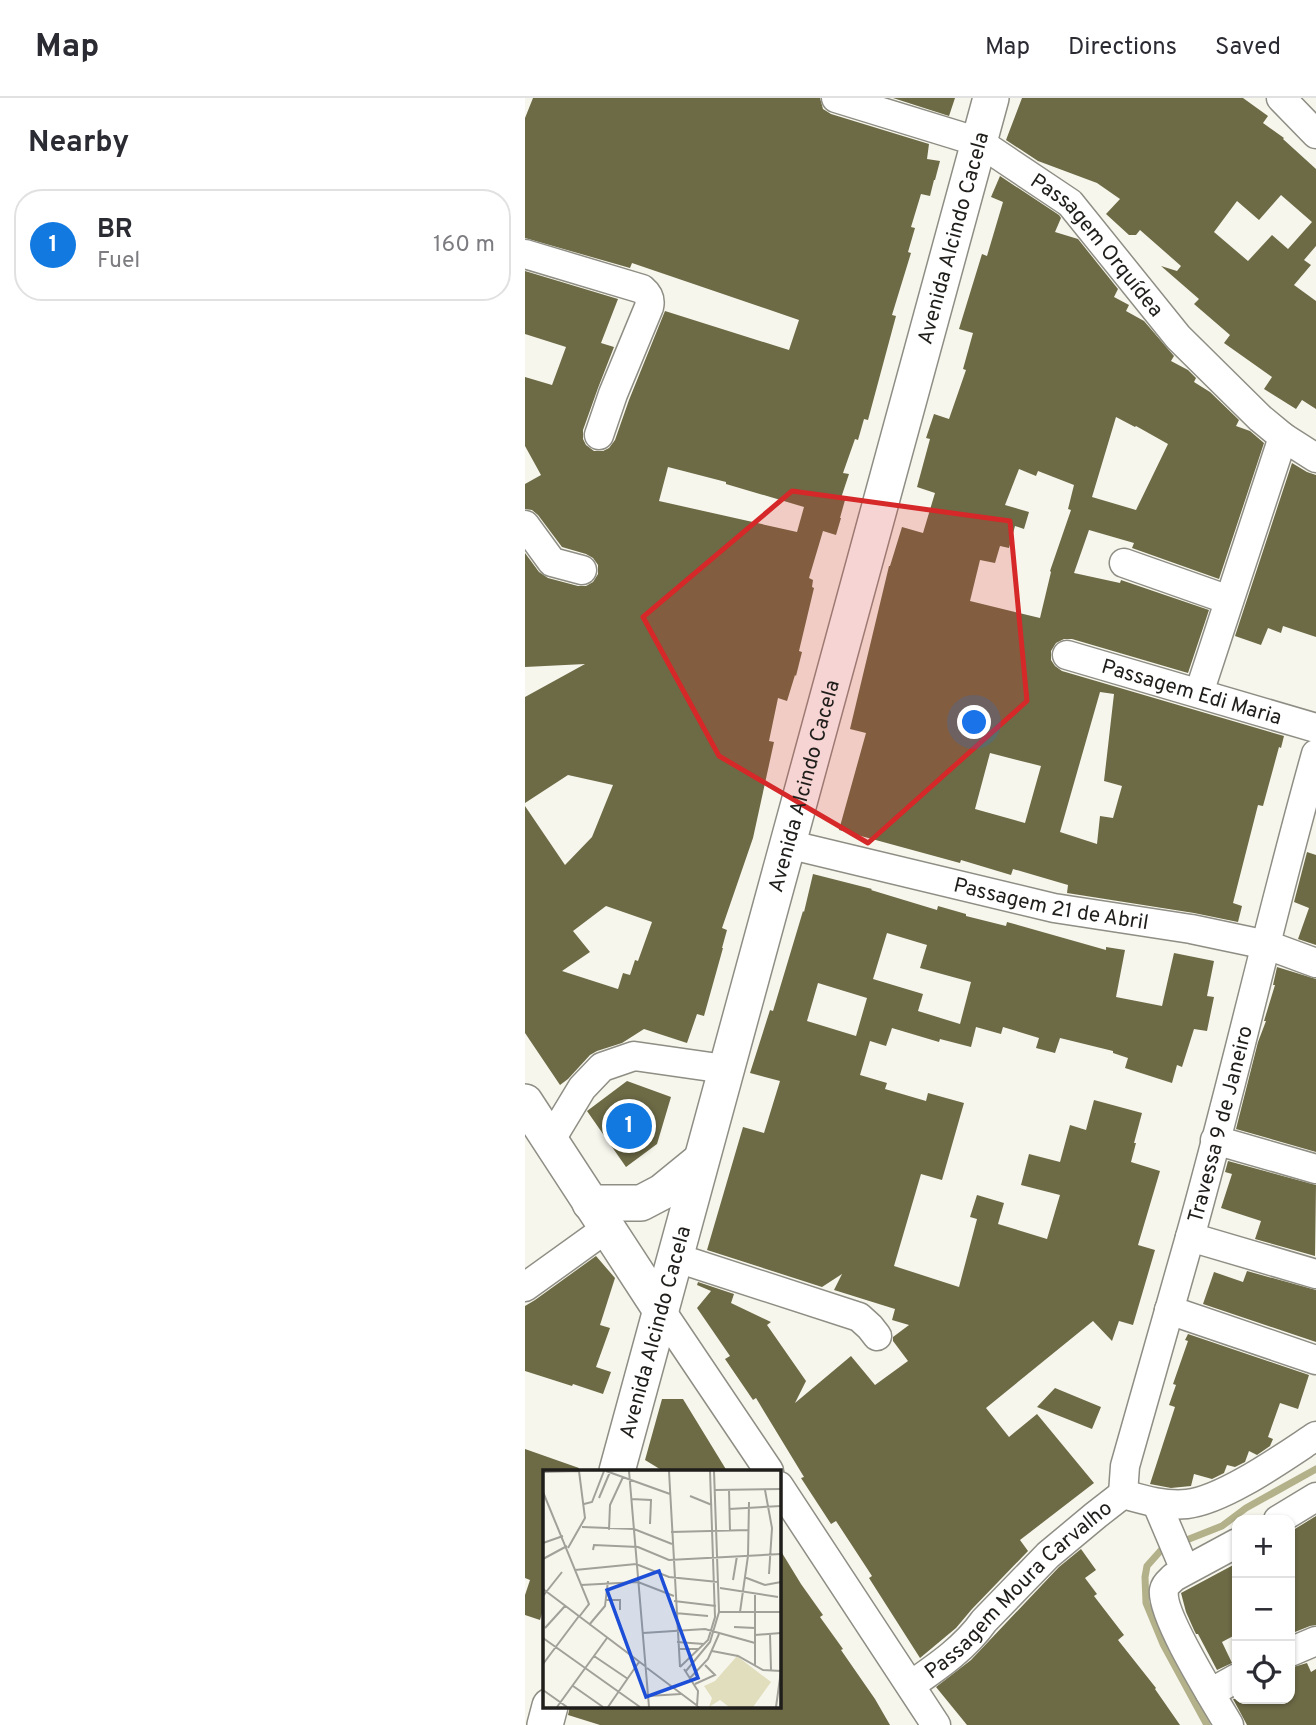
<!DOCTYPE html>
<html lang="en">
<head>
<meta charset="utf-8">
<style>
	body { margin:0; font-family:Overpass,sans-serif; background:#f7f7f7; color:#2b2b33 }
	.controls { position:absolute; right:21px; bottom:21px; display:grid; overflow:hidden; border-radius:14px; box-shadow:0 2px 5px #0004 }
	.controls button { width:63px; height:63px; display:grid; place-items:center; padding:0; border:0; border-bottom:2px solid #e1e1e2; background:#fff; color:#2b2b33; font:35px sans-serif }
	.you { position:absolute; left:450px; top:625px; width:24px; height:24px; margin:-18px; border:5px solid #fff; border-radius:50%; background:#1a73e8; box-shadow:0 0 0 10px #1a73e833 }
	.badge { display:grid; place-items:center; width:46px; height:46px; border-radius:50%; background:#1279e1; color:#fff; font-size:23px; font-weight:700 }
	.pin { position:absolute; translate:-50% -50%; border:4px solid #fff; box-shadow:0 2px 7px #0006 }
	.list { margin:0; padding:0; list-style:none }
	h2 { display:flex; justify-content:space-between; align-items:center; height:91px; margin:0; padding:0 28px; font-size:30px }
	h2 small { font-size:23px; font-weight:400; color:#7c7c81 }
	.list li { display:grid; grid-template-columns:46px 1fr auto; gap:21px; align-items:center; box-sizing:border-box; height:112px; margin:0 14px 14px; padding:0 14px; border:2px solid #e1e1e2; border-radius:28px }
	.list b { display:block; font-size:26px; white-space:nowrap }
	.list p { margin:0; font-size:23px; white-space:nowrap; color:#7c7c81 }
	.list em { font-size:23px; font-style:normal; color:#7c7c81 }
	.icon { flex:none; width:38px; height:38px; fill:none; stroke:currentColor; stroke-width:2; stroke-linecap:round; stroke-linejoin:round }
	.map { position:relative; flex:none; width:791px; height:1627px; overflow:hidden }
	header { display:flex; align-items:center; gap:42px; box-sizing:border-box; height:98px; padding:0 35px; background:#fff; border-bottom:2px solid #e1e1e2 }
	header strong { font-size:33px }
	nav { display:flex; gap:38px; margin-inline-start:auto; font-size:24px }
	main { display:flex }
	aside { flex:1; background:#fff }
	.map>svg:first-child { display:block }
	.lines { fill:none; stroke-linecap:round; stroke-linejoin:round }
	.stream { stroke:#b3b18a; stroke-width:7 }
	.building { fill:#6d6b46; fill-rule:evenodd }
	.minor-casing { stroke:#8f8e85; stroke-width:31 }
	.major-casing { stroke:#8f8e85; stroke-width:38 }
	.minor { stroke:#fff; stroke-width:28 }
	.major { stroke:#fff; stroke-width:35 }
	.marked { fill:#d62828; fill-opacity:0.2; stroke:#d62828; stroke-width:5; stroke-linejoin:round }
	.labels { text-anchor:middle; stroke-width:6; stroke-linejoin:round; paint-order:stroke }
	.street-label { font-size:21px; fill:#1f1e1b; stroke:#f7f6ed }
	.inset-road { fill:none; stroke:#a1a099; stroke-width:2 }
	.view { fill:#1d4ed8; fill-opacity:0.15; stroke:#1d4ed8; stroke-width:3.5 }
	.inset-edge { fill:none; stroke:#1f1e1b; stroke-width:3.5 }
</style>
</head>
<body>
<header>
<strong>Map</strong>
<nav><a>Map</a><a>Directions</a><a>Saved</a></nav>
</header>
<main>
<aside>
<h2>Nearby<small></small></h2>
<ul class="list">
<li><span class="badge">1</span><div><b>BR</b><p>Fuel</p></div><em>160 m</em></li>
</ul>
</aside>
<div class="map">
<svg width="791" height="1627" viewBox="0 0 791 1627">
	<rect width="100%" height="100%" fill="#f7f6ed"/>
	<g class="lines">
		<path class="stream" d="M654 1445 697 1428 721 1410 791 1371
			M642 1448 638 1450 622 1468 620 1479 621 1505 638 1546 682 1627"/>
	</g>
	<path class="building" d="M8 0H295L298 11 306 16 404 46 402 61 415 63 410 82H409L405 98 396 96 386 129 390 130 383 154 386 155 367 217 371 218 343 322 339 321 333 342 330 341 318 375 324 376 316 400 320 402 315 420H316L311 437 298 433 284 480 288 482 287 489 289 490 274 553 277 554 271 578 270 577 262 603 253 600 244 643 249 644 228 740 197 830 202 832 197 850H198L179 918 172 916 162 945 119 931 97 945 72 953 65 957 43 981 35 987 0 935V708L40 767 67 739 88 687 43 677 0 705V599L60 566 0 569V455L14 474 23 480 53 488H61L68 484 73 476V467L68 460 61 456 37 449 13 417 7 412 0 411V386L16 377 0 348V279L27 287 41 249 0 236V173L93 201 76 245 89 249 73 290 58 332V341L61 347 69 353H78L84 350 90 342 104 302 140 213 264 252 274 222 107 165 105 170 0 140V20ZM143 369 201 384V386L279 409 272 434 134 403ZM81 808 127 824 113 863 110 862 105 877 98 875 93 891 37 873 65 854 48 833Z
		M368 0H430L424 18Z
		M497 0H718L743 18 738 25 759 40 758 41 791 71V148L779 162 786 167 769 187 791 203V311L777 302 771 311 739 291 747 279 699 245 705 237 669 206 674 201 636 168 652 173 656 168 615 132 611 137H604L581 116 595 101 572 85 513 63 481 42ZM756 97 787 124 763 151 747 137 723 163 689 134 712 103 734 122Z
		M475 78 534 117 536 120 530 134 553 141 593 191 589 199 604 207 601 213 619 223 649 258 646 263 663 272 671 280 669 284 685 294 714 322 711 328 725 333 739 345 694 481 607 450 609 445 564 432 549 475 595 485 596 482 684 512 663 575 547 541H539L531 545 526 553V562L530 568 537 573 759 638 756 650 754 649 738 708 733 707 708 805 717 808 713 824 669 815 542 795 543 787 488 771 486 777 436 762 435 765 314 732 341 635 325 631 364 468H365L377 429 398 435 410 395 392 389 405 341 401 340 409 316 424 321 441 272 438 271 448 235 434 231 457 156 462 158 478 104 466 99ZM591 319 610 329 611 328 643 346 611 412 567 399ZM494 371 511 378 513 373 549 387 543 411 546 412 525 473 526 474 515 520 445 503 455 462 470 465 475 448 484 450 490 428 499 431 504 414 480 407ZM575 594 589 596 579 683 597 688 588 720 575 718 572 746 535 734ZM465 655 516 668 500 725 450 711Z
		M767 365 782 374 791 377V539L758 528 756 535 743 530 736 547 710 538Z
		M782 754 791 757V847L773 841 784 810 769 804Z
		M288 776 347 791 346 792 412 812 413 808 441 816V818L481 828 482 824 581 852V849L600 852 591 899 637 908 649 855 689 863 682 898 689 899 682 933 669 931 657 969 652 967 647 985 600 970 603 960 588 955V953L535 940 530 955 511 950 514 940 478 929 476 936 451 929 446 949 415 941 414 944 367 930 361 948 345 943 335 977 362 985 360 991 401 1003 403 995 439 1005 417 1082 396 1076 369 1168 434 1189 452 1121 445 1119 452 1097 479 1105 473 1126 522 1141 535 1097 496 1087 504 1056 535 1064 545 1027 561 1032 569 1002 617 1015 609 1045H611L606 1064 635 1073 613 1147 630 1152 608 1227 594 1223 587 1243 568 1223 461 1310 484 1339 512 1316 569 1385 495 1442 503 1453 447 1511 431 1530 395 1560 344 1480 347 1478 311 1423 306 1426 276 1380 279 1379 231 1300 228 1302 200 1261 205 1258 172 1210 186 1193 172 1187 173 1184 209 1196 206 1205 246 1224 242 1227 281 1283 270 1305 326 1258 350 1287 383 1263 368 1243V1239L384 1227 367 1222 370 1211 309 1192 317 1176 297 1189 182 1152 218 1029 239 1035 255 983 225 975 245 912 248 913 278 813 279 814ZM362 835 402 847 395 870 446 884 435 926 393 913 398 896 348 881ZM293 885 342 900 331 938 282 923Z
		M752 869 791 881V1054L711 1031 733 944 741 923H739L750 887H748Z
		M102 983 146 999 132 1046 101 1069 62 1013Z
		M703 1063 791 1087 790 1158 730 1141 736 1123 696 1110 707 1076 700 1074Z
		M71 1158 90 1180 75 1227 85 1230 71 1269 86 1274 78 1296 48 1286 47 1288 0 1273V1208L10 1202Z
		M722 1173 791 1192V1244L678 1206 689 1174 718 1184Z
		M663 1236 784 1277 773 1311 755 1305 743 1339 748 1341 745 1348 732 1357 724 1353 720 1364 710 1369 702 1367 699 1375 687 1381 669 1376 666 1388 646 1390 625 1386 650 1309 644 1307 651 1287 648 1286 663 1243 660 1242Z
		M530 1290 576 1309 567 1331 512 1309Z
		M137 1301H158L202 1373H138L120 1362Z
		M0 1351 54 1370V1373H19V1509L15 1522 0 1517V1497L5 1482 0 1480Z
		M791 1418V1527L785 1528 765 1536V1434Z
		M254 1450 276 1486 298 1517 295 1519 318 1551 316 1552 350 1601 365 1627H75L43 1617 45 1608H254Z
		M556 1451 571 1472 560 1480 572 1496 569 1498 599 1537 593 1542 631 1590 630 1591 655 1627H442L411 1589 446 1562 534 1469Z
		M712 1465V1536L697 1544 707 1565 692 1572 673 1536H671L669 1532 661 1514 656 1495Z
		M782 1565 786 1574 791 1571V1627H722L708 1601H765V1570Z"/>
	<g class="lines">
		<g class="minor-casing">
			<g id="minor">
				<path id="s1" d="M311 0 454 44 545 105 653 239 735 320 758 339 791 360"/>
				<path d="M756 0 791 36"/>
				<path d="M0 156 117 191C123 196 126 201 124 209L88 296 74 337"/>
				<path d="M0 427 27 464 57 472"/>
				<path d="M599 465 704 502"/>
				<path id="s2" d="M542 557 791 630"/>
				<path d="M674 595 758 339"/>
				<path id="s3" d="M262 746 529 810 666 831 742 847 791 865"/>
				<path d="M690 1042 791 1071"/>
				<path d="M25 1043 57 990 77 969 109 958 200 971"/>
				<path d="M665 1139 791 1176"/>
				<path d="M149 1159 334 1219 345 1229 352 1238"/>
				<path d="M0 1189 82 1130"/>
				<path d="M135 1211 244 1373"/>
				<path d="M644 1212 791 1262"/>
				<path d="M254 1388 411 1627"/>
				<path id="s4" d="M598 1396 600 1368C621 1292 644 1215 665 1139 710 979 746 816 791 656"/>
				<path d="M598 1396C619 1402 639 1408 662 1406 699 1402 759 1359 791 1338"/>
				<path d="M632 1406 660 1472"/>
				<path d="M753 1422 791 1399"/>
				<path d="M765 1554 791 1543"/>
				<path id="s5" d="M386 1587C412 1569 440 1550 459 1523L523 1457 571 1417 598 1396"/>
				<path d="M685 1595 712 1580"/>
				<path d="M704 1627C690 1603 635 1516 639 1492 640 1486 645 1483 649 1479L712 1445"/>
			</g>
		</g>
		<g class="major-casing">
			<g id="major">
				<path d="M0 1004 135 1211"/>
				<path d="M65 1105H116L137 1094 175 1063"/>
				<path id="s6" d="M92 1373 466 0"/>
				<path d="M20 1627 25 1608"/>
			</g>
		</g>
		<use href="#minor" class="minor"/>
		<use href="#major" class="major"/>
	</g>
	<path class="marked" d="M267 393 485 423 502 603 343 745 194 658 118 519Z"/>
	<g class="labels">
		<g class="street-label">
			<text dy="7" stroke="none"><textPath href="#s6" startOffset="1278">Avenida Alcindo Cacela</textPath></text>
			<text dy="7" stroke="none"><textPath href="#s1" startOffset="308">Passagem Orquídea</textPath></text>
			<text dy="7" stroke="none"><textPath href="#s2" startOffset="130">Passagem Edi Maria</textPath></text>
			<text dy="7" stroke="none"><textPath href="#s6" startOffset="710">Avenida Alcindo Cacela</textPath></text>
			<text dy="7" stroke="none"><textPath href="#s3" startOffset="271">Passagem 21 de Abril</textPath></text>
			<text dy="7" stroke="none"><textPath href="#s4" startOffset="383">Travessa 9 de Janeiro</textPath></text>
			<text dy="7" stroke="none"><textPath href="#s6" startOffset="144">Avenida Alcindo Cacela</textPath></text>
			<text dy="7" stroke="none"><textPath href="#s5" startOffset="144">Passagem Moura Carvalho</textPath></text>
		</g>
	</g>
	<g transform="translate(18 1372)">
		<rect width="238" height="238" fill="#f7f6ed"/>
		<path d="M194 186 228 212 210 237H186L177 230 166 237 169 228 161 216 172 211Z" fill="#e0debd"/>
		<path class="inset-road" d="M63 1 127 24M86 1 106 237M126 1 137 197M0 2 36 1M172 20 238 19M186 20 187 61M222 20 229 58 226 104M0 22 46 134 36 147M147 26 169 35M56 28 67 2M88 29 108 30 107 54M41 34 49 32 61 1M186 39 238 36M39 57 91 59 129 74M66 60 67 35 80 7M128 62 206 60M0 73 20 66M25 78 42 48 36 1M50 80 51 75 95 77 126 90 238 84M0 89 24 76M32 100 93 94 126 107 175 112M201 107 222 115 238 112M190 110 194 86M38 115 95 112 131 126M177 118 235 127M0 119 102 196M212 125V196M0 126 19 102M63 130H77V140M131 131 173 136M176 142H238M197 142 205 86 206 32M132 143 165 146M46 155 62 136 65 111M191 157 212 158M2 158 22 136M100 163 162 159 212 173M227 164 228 200M212 165 238 163M0 168 97 237M134 172 161 174M135 179H157M169 181 195 186 220 200 238 201M51 186 85 209M0 194 36 146M137 197 165 170 172 147 167 1M104 198 156 237M141 199 155 221 154 236M143 201 167 172 176 142 171 1M147 208 165 189 176 164M152 214 172 205 162 195M30 216 60 237M0 220 24 237M105 226 138 224M14 237 64 168M65 237 96 192M233 237 238 201"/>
		<path class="view" d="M116 101 155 208 103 227 64 120Z"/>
		<rect width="238" height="238" class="inset-edge"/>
	</g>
</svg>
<div class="controls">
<button>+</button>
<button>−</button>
<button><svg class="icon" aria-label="locate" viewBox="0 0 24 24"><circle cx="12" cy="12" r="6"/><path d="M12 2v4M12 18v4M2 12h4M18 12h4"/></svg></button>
</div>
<div class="you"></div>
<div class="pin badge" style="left:104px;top:1028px">1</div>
</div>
</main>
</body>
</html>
